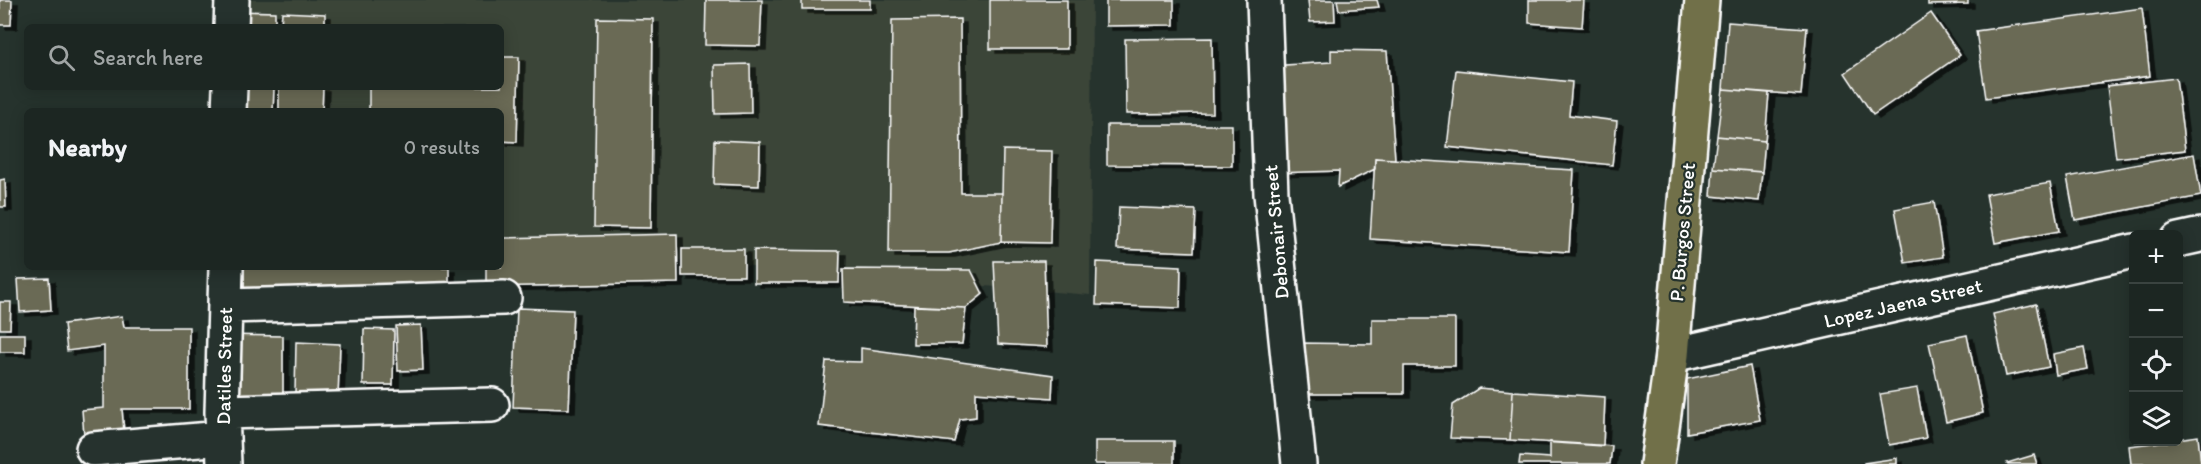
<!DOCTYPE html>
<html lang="en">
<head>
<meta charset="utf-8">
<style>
	body { margin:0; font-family:Itim,sans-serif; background:#252e2a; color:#f1f3f6 }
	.controls { position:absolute; right:18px; bottom:18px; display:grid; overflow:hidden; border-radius:9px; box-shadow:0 3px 15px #0003 }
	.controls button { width:54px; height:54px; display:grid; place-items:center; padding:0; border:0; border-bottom:2px solid #3a4340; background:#1c2622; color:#f1f3f6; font:30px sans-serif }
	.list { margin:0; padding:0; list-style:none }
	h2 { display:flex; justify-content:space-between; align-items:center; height:78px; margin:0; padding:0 24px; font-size:26px }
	h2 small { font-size:20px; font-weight:400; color:#a0a5a5 }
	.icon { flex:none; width:33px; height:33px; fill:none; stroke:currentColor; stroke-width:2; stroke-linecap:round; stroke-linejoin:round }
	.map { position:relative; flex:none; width:2201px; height:464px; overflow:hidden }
	.search { position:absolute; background:#1c2622; box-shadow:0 3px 15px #0003; left:24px; top:24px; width:480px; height:66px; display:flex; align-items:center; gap:15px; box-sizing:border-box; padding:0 21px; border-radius:9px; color:#a0a5a5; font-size:22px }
	.panel { position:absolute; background:#1c2622; box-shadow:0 3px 15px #0003; left:24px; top:108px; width:480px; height:162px; border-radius:9px }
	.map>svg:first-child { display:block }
	.built { fill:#3a4439 }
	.building { fill:#6a6a55; stroke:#fff; stroke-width:1.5; filter:url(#shadow) }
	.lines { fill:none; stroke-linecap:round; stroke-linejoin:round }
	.minor-casing { stroke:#fff; stroke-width:38 }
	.major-casing { stroke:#fff; stroke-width:38 }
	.minor { stroke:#26332d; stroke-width:33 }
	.major { stroke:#71704a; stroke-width:33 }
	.labels { text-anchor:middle; stroke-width:4.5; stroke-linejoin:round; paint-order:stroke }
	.street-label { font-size:20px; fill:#fff; stroke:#26332d }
</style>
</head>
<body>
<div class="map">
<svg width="2201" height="464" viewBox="0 0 2201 464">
	<defs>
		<filter id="shadow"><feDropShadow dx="6" dy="4" stdDeviation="0" flood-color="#0009"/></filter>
	</defs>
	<rect width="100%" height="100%" fill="#26332d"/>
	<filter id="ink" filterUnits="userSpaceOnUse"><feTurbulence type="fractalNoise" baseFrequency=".0167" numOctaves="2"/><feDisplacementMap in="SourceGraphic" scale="12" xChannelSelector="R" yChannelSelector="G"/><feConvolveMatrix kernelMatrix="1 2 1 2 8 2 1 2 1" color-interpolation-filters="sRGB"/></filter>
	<g filter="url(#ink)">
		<path class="built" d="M248 0H1092L1090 295 671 259 501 260V111H246V87H501V27H247Z"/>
		<path class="building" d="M0 0H12L11 25H0Z
			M706 0H762L760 46 705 45Z
			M802 0H870V9H802Z
			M990 0H1067V49H990Z
			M1106 0H1174V25L1106 26Z
			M1308 0H1334L1335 21 1310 22Z
			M1337 0H1377L1379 7 1339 10Z
			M1529 0H1584L1582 27 1529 23Z
			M1928 0H1968V4L1928 5Z
			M2142 8 2150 76 1986 98 1976 31Z
			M235 11 275 12V27H235Z
			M282 12 325 14V27H281Z
			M1931 13 1960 55 1873 115 1845 73Z
			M597 18 653 19 651 228 594 227Z
			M960 19 961 193H1002L1001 242 949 253H889L892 20Z
			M1728 22 1807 28 1801 95 1723 89Z
			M1212 38 1213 113 1126 114 1125 39Z
			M1331 50 1387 51 1395 159 1375 158V169L1338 187 1339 171 1274 173 1270 66 1331 62Z
			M501 57H519L517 142 501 141V111H369V87H501Z
			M750 64 751 113 715 114 714 65Z
			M1456 70 1572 82 1569 115 1617 121 1612 165 1447 147Z
			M2176 78 2185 150 2116 158 2107 86Z
			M234 87H274L273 111H233Z
			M279 87H323L322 111H279Z
			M1723 89 1769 93 1765 141 1717 136Z
			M1107 125H1232V166L1107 165Z
			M1717 136 1765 141 1762 172 1713 168Z
			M715 140 760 142 759 186 714 184Z
			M1003 150 1052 151 1050 243 1001 242Z
			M2194 154 2201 196 2075 220 2067 177Z
			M1375 158 1574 170 1569 252 1370 239Z
			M1713 168 1762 172 1759 201 1711 196Z
			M5 179 6 207H0V180Z
			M2050 183 2059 231 1995 243 1986 194Z
			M1934 202 1943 257 1905 263 1895 209Z
			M1119 207 1196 210 1194 252 1117 249Z
			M677 234 678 283 486 287V267H501V238Z
			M682 249H744V276H682Z
			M754 250 840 251 839 283H754Z
			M994 261H1044L1047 347 998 344Z
			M1097 262 1181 266 1180 308 1096 305Z
			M244 267H449V294L244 297Z
			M843 269 971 270 983 294 966 308 844 302Z
			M49 278 51 310 20 312 18 279Z
			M0 302H11L10 329H0Z
			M2036 304 2049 367 2006 376 1993 314Z
			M914 306 966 308 962 344H913Z
			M517 308 573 310 569 409 513 407Z
			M122 316 124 327H189V409H122L124 432 84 435 82 410 104 408V346L67 351 64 324Z
			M1372 319H1455V366H1404V394H1300V343L1372 344Z
			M421 325 423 370 398 371 396 326Z
			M364 329 394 330 393 385H363Z
			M0 334H25V352H0Z
			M227 335 283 336V402L226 401Z
			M1967 335 1983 413 1946 422 1929 343Z
			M296 342 340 344 338 396 295 394Z
			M861 348 1053 375 1052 398 976 392V417L960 419 954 442 819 426 826 361 861 362Z
			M2084 348 2088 369 2056 375 2053 354Z
			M1750 366 1760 420 1687 433V379Z
			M1479 388 1513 391 1510 440 1450 438 1453 405Z
			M1917 388 1926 438 1889 445 1880 394Z
			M1513 391 1605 397 1603 446 1510 440Z
			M2198 436 2201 464H2131L2129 446 2161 442H2178V439Z
			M1095 441H1174V464H1095Z
			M1550 442 1612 446 1610 464H1519L1520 456 1550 458Z
			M2034 455 2037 464H2008L2007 463Z
			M1897 458V464H1864V463Z"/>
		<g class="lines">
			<g class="minor-casing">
				<path id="minor" d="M1264 0 1271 194 1299 464
					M231 27 232 0
					M229 111 230 87
					M2178 240 2201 235
					M226 306 504 298
					M1672 355 2134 251
					M222 412 492 405
					M93 449 223 438
					M224 464 222 412 226 267"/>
			</g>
			<g class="major-casing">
				<path id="major" d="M1657 464 1672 355 1702 0"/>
			</g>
			<use href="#minor" class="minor"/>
			<use href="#major" class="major"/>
		</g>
	</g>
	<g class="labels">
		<g class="street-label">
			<text transform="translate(1276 232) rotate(-95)" y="7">Debonair Street</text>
			<text transform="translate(1682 232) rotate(-85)" y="7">P. Burgos Street</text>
			<text transform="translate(1903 303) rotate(-13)" y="7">Lopez Jaena Street</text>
			<text transform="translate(224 366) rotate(-89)" y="7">Datiles Street</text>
		</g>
	</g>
</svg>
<div class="controls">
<button>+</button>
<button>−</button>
<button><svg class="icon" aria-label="locate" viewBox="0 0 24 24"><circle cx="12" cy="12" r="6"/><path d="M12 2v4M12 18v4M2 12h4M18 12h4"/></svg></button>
<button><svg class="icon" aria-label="layers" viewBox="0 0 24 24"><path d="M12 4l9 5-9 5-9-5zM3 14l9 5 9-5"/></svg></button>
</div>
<div class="search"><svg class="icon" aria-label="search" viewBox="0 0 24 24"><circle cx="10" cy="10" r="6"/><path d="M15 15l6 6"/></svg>Search here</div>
<section class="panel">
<h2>Nearby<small>0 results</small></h2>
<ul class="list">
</ul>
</section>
</div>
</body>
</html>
